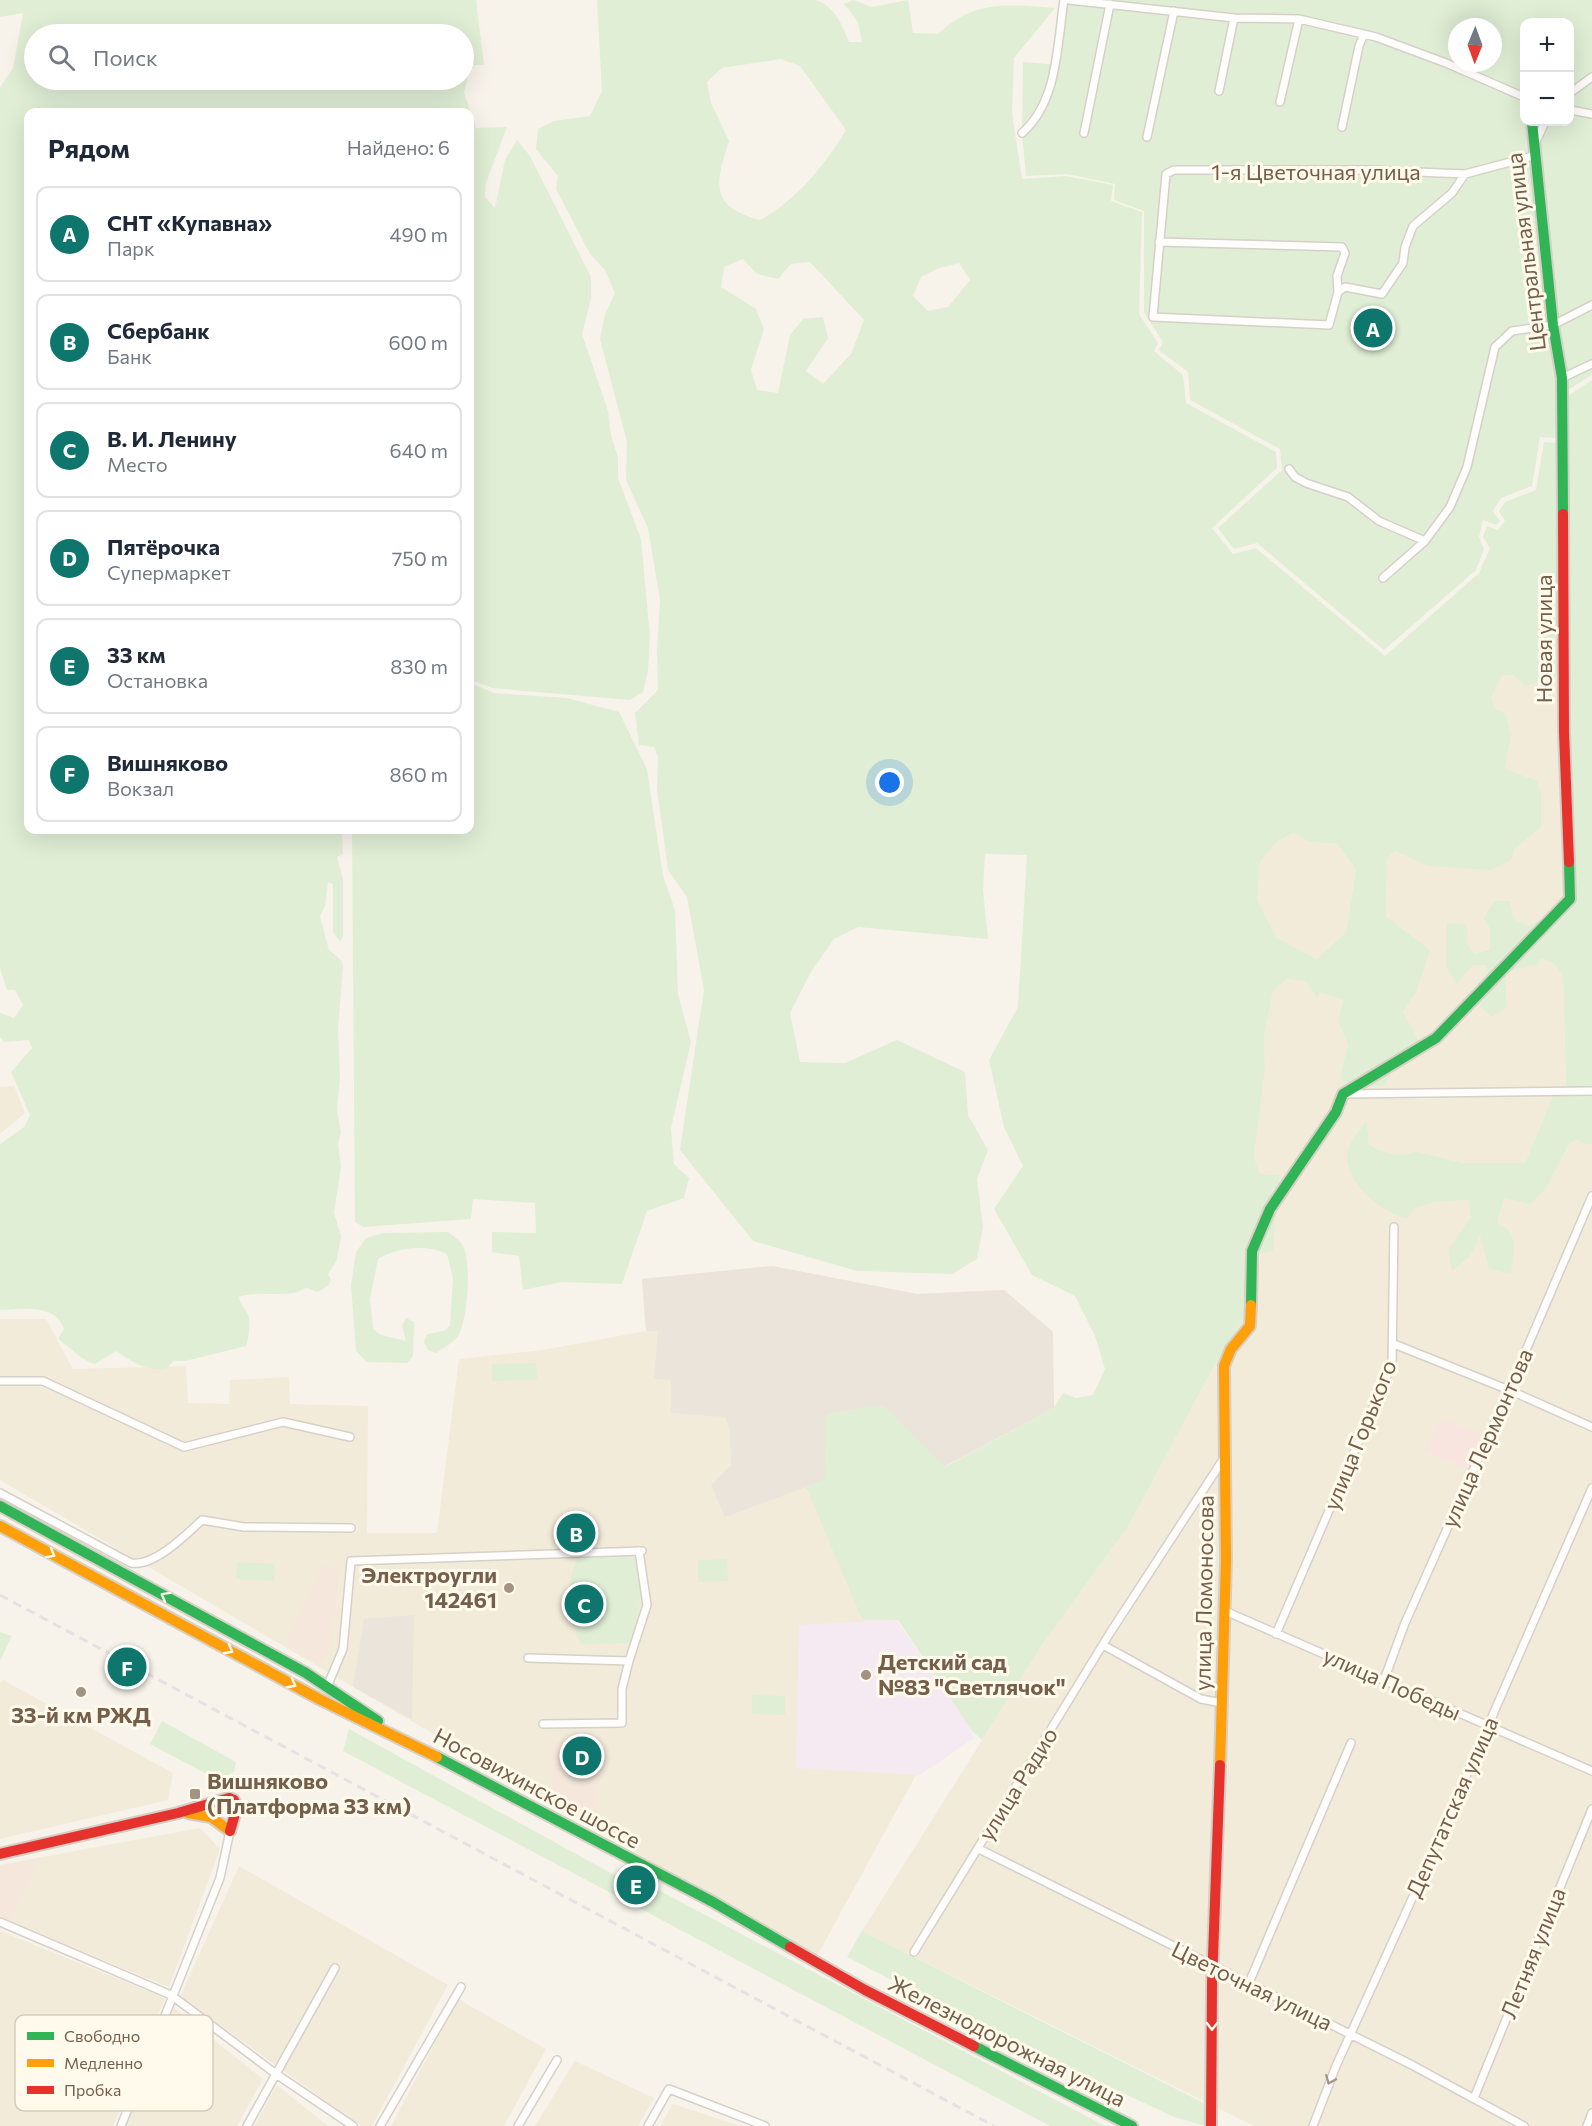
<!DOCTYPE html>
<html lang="ru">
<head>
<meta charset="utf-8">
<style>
	body { margin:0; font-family:Commissioner,sans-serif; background:#f2f2f3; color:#1f2937 }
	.controls { position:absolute; right:18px; top:18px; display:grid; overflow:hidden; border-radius:12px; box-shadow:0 6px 24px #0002 }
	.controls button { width:54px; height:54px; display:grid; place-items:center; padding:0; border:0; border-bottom:2px solid #e0e1e3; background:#fff; color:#1f2937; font:30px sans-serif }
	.compass { position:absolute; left:1448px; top:18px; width:54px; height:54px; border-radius:50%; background:#fff; box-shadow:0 6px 24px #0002; rotate:181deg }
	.you { position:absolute; left:890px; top:783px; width:21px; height:21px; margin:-15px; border:4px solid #fff; border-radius:50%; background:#1a73e8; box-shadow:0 0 0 9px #1a73e833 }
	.badge { display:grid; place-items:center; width:39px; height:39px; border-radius:50%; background:#0f766e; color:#fff; font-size:20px; font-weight:700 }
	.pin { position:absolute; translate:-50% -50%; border:3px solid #fff; box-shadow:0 2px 6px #0006 }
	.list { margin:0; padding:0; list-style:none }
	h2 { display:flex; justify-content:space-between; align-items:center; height:78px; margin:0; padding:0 24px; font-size:26px }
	h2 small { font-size:20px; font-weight:400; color:#747a83 }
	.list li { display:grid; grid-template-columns:39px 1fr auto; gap:18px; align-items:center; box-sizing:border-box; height:96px; margin:0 12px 12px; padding:0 12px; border:2px solid #e0e1e3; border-radius:12px }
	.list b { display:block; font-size:22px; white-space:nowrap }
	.list p { margin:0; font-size:20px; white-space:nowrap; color:#747a83 }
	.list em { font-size:20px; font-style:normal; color:#747a83 }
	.icon { flex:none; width:33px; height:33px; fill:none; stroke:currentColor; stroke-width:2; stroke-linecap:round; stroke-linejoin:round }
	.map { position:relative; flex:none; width:1592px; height:2126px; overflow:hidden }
	.search { position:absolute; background:#fff; box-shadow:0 6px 24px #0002; left:24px; top:24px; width:450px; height:66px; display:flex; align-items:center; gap:15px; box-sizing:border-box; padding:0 21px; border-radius:33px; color:#747a83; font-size:22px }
	.panel { position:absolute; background:#fff; box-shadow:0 6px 24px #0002; left:24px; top:108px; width:450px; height:726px; border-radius:12px }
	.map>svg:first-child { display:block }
	.residential { fill:#f2ebda }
	.commercial { fill:#f5e7db }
	.industrial { fill:#eae4db }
	.education { fill:#f5eaf2 }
	.medical { fill:#f9e5e0 }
	.green { fill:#e0eed5; fill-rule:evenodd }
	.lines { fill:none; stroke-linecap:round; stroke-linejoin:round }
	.street-casing { stroke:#d6d0c8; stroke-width:10 }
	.fast-casing { stroke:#d5cfc5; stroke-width:14 }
	.slow-casing { stroke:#d5cfc5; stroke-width:14 }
	.jam-casing { stroke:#d5cfc5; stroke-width:14 }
	.street { stroke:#fefdfc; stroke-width:7 }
	.fast { stroke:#30b455; stroke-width:10 }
	.slow { stroke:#ff9f0a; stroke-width:10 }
	.jam { stroke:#e5322d; stroke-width:10 }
	.rail { stroke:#e5e2e4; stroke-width:3; stroke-dasharray:9 6; stroke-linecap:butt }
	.oneway { stroke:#fffaeb }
	.oneway2 { stroke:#a59688 }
	.poi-dot { fill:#a29382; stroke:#fffaeb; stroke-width:2 }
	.labels { text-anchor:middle; stroke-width:6; stroke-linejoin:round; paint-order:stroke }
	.street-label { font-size:22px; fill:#755f4a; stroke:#fffaeb }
	.poi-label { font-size:22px; font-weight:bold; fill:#755f4a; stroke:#fffaeb; text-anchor:start }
	.key { fill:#fffaeb; stroke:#d6ccbb; stroke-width:1.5 }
	.key-label { font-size:16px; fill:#755f4a }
</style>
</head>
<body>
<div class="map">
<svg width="1592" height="2126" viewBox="0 0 1592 2126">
	<rect width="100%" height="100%" fill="#f7f3ea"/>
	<path class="residential" d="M1513 675H1562L1574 895 1571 906 1528 926 1513 918 1490 928V950L1474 953 1466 941 1468 930 1447 923 1473 965H1487L1480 1006 1507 1007 1506 975 1517 969 1536 965 1541 958 1555 963 1563 978 1566 1087 1554 1093 1525 1163H1464L1415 1151 1405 1157 1393 1155 1369 1145 1367 1122 1348 1149 1414 1208 1436 1202 1468 1200 1472 1217 1448 1249 1480 1235 1497 1223 1504 1198 1546 1187 1568 1146 1577 1139 1586 1145 1592 1144V2126H1254L862 1931 1042 1645 1129 1525 1214 1366 1255 1300 1257 1253 1273 1251 1280 1175 1260 1174 1254 1157 1265 1069 1264 1038 1273 991 1286 979 1306 982 1318 998 1319 993 1343 999 1338 1022 1348 1045 1340 1077 1396 1066 1419 1041 1403 1011 1416 993 1386 917 1387 859 1395 851 1429 866 1511 860 1515 849 1541 827 1537 781 1505 768 1511 736 1506 713 1496 709 1491 698 1502 676Z
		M1293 833 1310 842 1337 844 1356 870 1346 932 1317 959 1277 938 1257 900 1260 862 1277 842Z
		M14 1086 25 1113 0 1134V1087Z
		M772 1266 917 1294 1004 1290 1053 1332 856 1553 896 1620 969 1726 973 1738 980 1736 935 1755 916 1775 816 1958 0 1480V1319H46L73 1369 186 1366 188 1403 229 1404 230 1380 289 1377 290 1404 368 1406 367 1533H437L459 1359 543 1350 646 1331 642 1279Z
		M3 1680 173 1773 168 1800 0 1839V1683Z
		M200 1828 220 1849 169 1987 9 1922 42 1857Z
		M239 1866 448 1985 372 2126H361L180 1997Z
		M0 1931 165 1998 113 2126H0Z
		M458 1999 546 2049 504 2126H391Z
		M174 2008 263 2079 237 2126H125Z
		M575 2061 654 2098 638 2126H535Z
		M277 2085 328 2126H254Z
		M673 2104 741 2126H660Z"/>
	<path class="commercial" d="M322 1566 340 1567 330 1654 319 1665 285 1642Z
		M551 1742H599L598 1829 551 1802Z
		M42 1857 9 1922 0 1918V1865Z"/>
	<path class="industrial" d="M772 1266 917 1294 1004 1290 1053 1332 1054 1408 944 1467 883 1405 826 1414 825 1480 725 1517 711 1485 731 1465 730 1431 725 1417 671 1413V1380L654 1379 658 1331H646L642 1279Z
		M414 1615 412 1719 353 1687 364 1619Z"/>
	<path class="education" d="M896 1620 969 1726 974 1738 920 1775 796 1768 799 1625Z"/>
	<path class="medical" d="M1445 1419 1484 1436 1469 1470 1425 1451 1438 1421 1443 1423Z"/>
	<path class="green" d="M0 0H476L484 65H471L464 92 476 128 507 127 486 183 485 197 495 208 505 160 517 140 530 156 591 277V298L582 334 608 411 611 435 618 458V478L641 539 650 637 648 671 643 692 630 700 492 688 470 679V112H28V830H342L343 854 337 857 343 879V937L340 942 333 932V884L328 882 325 906 320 916 329 950 342 961 343 967 338 1028 340 1076 337 1109 341 1132 338 1144 341 1167 334 1213 341 1236 337 1260 328 1274 331 1280 328 1286 318 1292 306 1288C287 1300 261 1289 239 1297 240 1305 245 1307 248 1315 251 1324 249 1337 246 1346L185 1361H174L166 1369C147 1372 131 1361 116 1351L95 1364C81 1360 71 1348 58 1339L64 1329C56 1303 21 1309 0 1310V1144L24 1127 30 1115 11 1072 32 1048 29 1040 4 1042 0 1037V1013L14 1018 23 1005 15 990H7L0 968V87L13 68 23 13 0 17ZM34 34H464V80H34Z
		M597 0H816C835 7 842 24 849 42H862L858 22 844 4 853 0 872 7 908 0 913 33 938 34C973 0 1006 4 1055 8L1014 58 1012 114 1022 179 1066 176 1113 185 1111 201 1142 212 1139 314 1158 343 1154 351 1183 375 1186 403 1276 452 1277 468 1212 528 1233 554 1256 548 1385 656 1479 573 1490 548 1483 537 1487 526 1498 530 1505 521 1499 511 1505 502 1536 490 1544 442 1560 443 1562 675 1526 686 1513 675 1502 676 1491 698 1496 709 1506 713 1511 736 1505 768 1537 781 1541 793V827L1515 849 1511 860 1490 870 1428 866 1395 851 1387 859 1386 917 1430 950 1416 993 1403 1011 1419 1041 1416 1052 1396 1066 1384 1086 1348 1087 1340 1077 1348 1045 1338 1022 1343 999 1319 993 1318 999 1306 982 1287 979 1273 991 1264 1038 1265 1069 1254 1157 1260 1174 1280 1175 1273 1251 1257 1254 1255 1300 1214 1366 1129 1525 1042 1645 982 1740 972 1731 898 1620 862 1619 806 1487 825 1479 826 1414 883 1405 945 1467 1054 1408 1063 1393 1076 1398 1093 1395 1105 1369 1095 1336 1075 1296 1032 1275 994 1209 1023 1166 1004 1127 989 1060 1018 1007 1027 855 985 854 983 890 988 939 858 927 834 939 811 972 790 1013 800 1062 845 1063 897 1040 965 1072 968 1115 988 1150 977 1179 983 1227 977 1259 952 1274 857 1271 753 1241 680 1150 704 990 687 897 668 870 657 789 658 757 654 747 639 745 635 713 658 690 657 652 660 600 648 528 626 480 627 442 600 339 605 314 615 293 605 270 590 254 556 189 558 176 536 149 538 129 554 121 590 116 602 91ZM781 59 800 66 846 130C824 166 798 199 760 220 708 206 716 183 729 141L711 103 707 82 722 68ZM743 259 757 274 778 279 791 264 810 262 864 320 851 354 823 384 806 371 828 338 823 317 803 319 790 335 778 393 757 390 751 370 764 329 756 309 721 287 724 267ZM959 263 970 280 948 307 928 311 913 296 921 277 939 268ZM1293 833 1310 842 1337 844 1356 870 1346 932 1317 959 1277 938 1257 900 1260 862 1277 842Z
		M1065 0H1592V375L1563 393 1556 438 1540 437 1532 486 1501 498 1493 511 1500 521 1496 525 1483 520 1479 537 1484 549 1476 570 1384 650 1257 543 1234 549 1218 528 1282 470 1280 449 1190 400 1188 372 1159 350 1163 342 1144 313V211L1114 200 1115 184 1067 174 1026 176 1022 133 1023 62 1060 65ZM1524 22H1570V122H1524ZM1457 27H1493V63H1457Z
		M1592 380V1144L1586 1145 1577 1139 1568 1146 1546 1188 1530 1204 1504 1198 1497 1223C1521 1233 1513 1252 1511 1274L1489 1268 1480 1236 1470 1256 1452 1271 1448 1249 1471 1217 1468 1200 1436 1202 1414 1208 1408 1218C1382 1215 1340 1179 1348 1149 1351 1140 1361 1129 1367 1121L1369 1145C1385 1152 1398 1160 1415 1151L1464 1163H1525L1554 1093 1566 1086 1563 978 1555 964 1541 958 1537 965 1517 969 1506 975 1507 1007 1492 1017 1480 1006 1487 965H1473L1457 984 1446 967 1447 923 1465 924 1468 930 1466 941 1474 953 1490 950V928L1483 918 1495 901H1510L1513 918 1528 926 1570 906 1574 895 1568 809V396Z
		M470 683 494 693 567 698 619 712 647 769 663 876 675 910 678 994 691 1042 671 1128 674 1164 689 1178 684 1198 647 1211 622 1284 562 1282 523 1290 519 1256 492 1252V1232L536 1233 535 1203 473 1199 471 1219 363 1227 355 1222 352 830H470Z
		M448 1232C452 1236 459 1239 462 1244 472 1259 468 1321 458 1336 453 1343 443 1348 436 1353L428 1350 424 1342 427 1334 444 1331 450 1326 453 1278 447 1254C426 1244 398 1247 378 1259L370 1299 373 1329 381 1335 406 1341 402 1326 406 1318 414 1322 413 1356 407 1363 367 1362 356 1351 351 1285 356 1252 366 1238 383 1233Z
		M536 1363 537 1380 492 1381V1364Z
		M634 1554C645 1584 639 1612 634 1643L581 1644C566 1616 565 1584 579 1555Z
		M727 1559 728 1581 698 1582V1560Z
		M237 1562 275 1564 274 1581 236 1579Z
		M0 1632 12 1636 0 1661Z
		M752 1695 785 1696V1715L752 1714Z
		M162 1721 236 1762 234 1772 218 1780 150 1744Z
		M349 1729 645 1892 649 1886 660 1891 1105 2126H1050L343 1751Z
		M862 1931 1204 2103 1205 2126 1174 2117 997 2034 847 1957Z"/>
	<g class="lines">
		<g class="street-casing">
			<path id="street" d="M1069 0 1234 18 1299 19 1376 37 1446 63 1524 97
				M1219 91 1234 18
				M1570 93 1592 77
				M1280 102 1299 19
				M1570 110 1592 114
				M1342 127 1359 46 1364 34
				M1022 133C1058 102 1057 45 1064 0
				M1084 133 1110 4
				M1147 137 1174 11
				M1534 146 1545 122
				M1159 242 1342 247 1345 253 1337 276 1338 292 1329 325 1153 317 1166 174 1174 170H1369L1465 174 1533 156
				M1338 292 1345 287 1382 294 1403 263 1405 247 1413 226 1452 193 1465 174
				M1562 378 1592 364
				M1289 469 1295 477 1306 483 1348 497 1379 521 1425 541
				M1383 578 1425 541 1450 507 1467 467 1495 347 1512 331 1553 325 1592 305
				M1346 1094 1592 1091
				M1394 1344 1509 1390 1592 1427
				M0 1381H43L184 1447 283 1422 350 1437
				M0 1493 131 1563C154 1567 186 1535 202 1520L244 1527 351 1528
				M1225 1611 1592 1771
				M1276 1634 1392 1364 1394 1227
				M1103 1645 1201 1699 1222 1703
				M528 1658 629 1661 622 1689V1723L543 1724
				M629 1661 647 1605 639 1551
				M1384 1680 1405 1623 1509 1390 1592 1196
				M327 1687 343 1649 351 1561 642 1551
				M979 1849 1412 2065 1524 2126
				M0 1922 171 1995 276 2074 353 2126
				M914 1952 1110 1633 1224 1458
				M1248 1985 1351 1743
				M1474 2098 1592 1809
				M121 2126 220 1878 230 1831
				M247 2126 335 1968
				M380 2126 461 1987
				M518 2126 557 2060
				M648 2126 669 2089 765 2126
				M1313 2126 1336 2066 1421 1879 1592 1488
				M1587 2126 1592 2113"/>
		</g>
		<g class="fast-casing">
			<path id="fast" d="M1532 122 1553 325 1562 378 1563 514
				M1251 1305 1252 1251 1270 1209 1336 1112 1343 1094 1436 1038 1570 899 1569 862
				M0 1506 306 1673 378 1721
				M437 1757 713 1902 790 1947
				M974 2046 1132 2126"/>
		</g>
		<g class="slow-casing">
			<path id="slow" d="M0 1526 319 1699 437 1757
				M1220 1765 1226 1560 1224 1366 1231 1349 1250 1326 1251 1305
				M188 1813 211 1817 230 1831"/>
		</g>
		<g class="jam-casing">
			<path id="jam" d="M1563 514 1564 732 1569 862
				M0 1854 178 1813 229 1798 234 1800 237 1807 230 1831
				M790 1947 865 1990 974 2046
				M1211 2126 1212 1984 1220 1765"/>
		</g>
		<use href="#street" class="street"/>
		<use href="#fast" class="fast"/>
		<use href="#slow" class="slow"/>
		<use href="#jam" class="jam"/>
		<path class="rail" d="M0 1595 994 2126"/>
	</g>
	<defs><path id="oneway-chevron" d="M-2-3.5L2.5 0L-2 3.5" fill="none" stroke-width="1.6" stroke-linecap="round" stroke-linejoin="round" transform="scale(1.5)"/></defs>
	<g class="oneway">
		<use href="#oneway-chevron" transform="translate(51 1554) rotate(29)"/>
		<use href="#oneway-chevron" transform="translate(165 1596) rotate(-151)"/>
		<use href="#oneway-chevron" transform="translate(229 1650) rotate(28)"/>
		<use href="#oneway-chevron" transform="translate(292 1684) rotate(28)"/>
		<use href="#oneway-chevron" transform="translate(1212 2026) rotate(91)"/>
	</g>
	<use class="oneway2" href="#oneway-chevron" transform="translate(1330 2080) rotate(112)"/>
	<g class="poi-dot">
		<circle cx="509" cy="1588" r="6"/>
		<circle cx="866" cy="1675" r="6"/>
		<circle cx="81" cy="1692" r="6"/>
		<rect x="189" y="1788" width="12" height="12" rx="3"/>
	</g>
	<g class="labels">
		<g class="street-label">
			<text x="1316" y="180">1-я Цветочная улица</text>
			<text transform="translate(1526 252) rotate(-97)" y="8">Центральная улица</text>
			<text transform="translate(1544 639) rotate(-90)" y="8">Новая улица</text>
			<text transform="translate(1360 1435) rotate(-68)" y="8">улица Горького</text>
			<text transform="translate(1487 1438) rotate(-66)" y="8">улица Лермонтова</text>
			<text transform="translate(1204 1593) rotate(-89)" y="8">улица Ломоносова</text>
			<text transform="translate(1392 1684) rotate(24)" y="8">улица Победы</text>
			<text transform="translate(1018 1784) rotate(-58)" y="8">улица Радио</text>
			<text transform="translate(537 1788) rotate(28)" y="8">Носовихинское шоссе</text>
			<text transform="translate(1452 1807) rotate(-66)" y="8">Депутатская улица</text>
			<text transform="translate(1533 1953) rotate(-68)" y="8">Летняя улица</text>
			<text transform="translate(1252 1986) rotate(26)" y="8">Цветочная улица</text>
			<text transform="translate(1007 2041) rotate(27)" y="8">Железнодорожная улица</text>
		</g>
		<g class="poi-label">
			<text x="497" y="1583" text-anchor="end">Электроугли<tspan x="497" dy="25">142461</tspan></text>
			<text x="878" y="1670">Детский сад<tspan x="878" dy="25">№83 "Светлячок"</tspan></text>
			<text x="81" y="1723" text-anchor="middle">33-й км РЖД</text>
			<text x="207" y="1789">Вишняково<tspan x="207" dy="25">(Платформа 33 км)</tspan></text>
		</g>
	</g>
	<rect x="15" y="2015" width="198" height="96" rx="9" class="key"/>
	<rect x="27" y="2032" width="27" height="8" fill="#30b455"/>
	<rect x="27" y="2059" width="27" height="8" fill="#ff9f0a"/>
	<rect x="27" y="2086" width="27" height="8" fill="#e5322d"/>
	<g class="key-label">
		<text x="64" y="2042">Свободно</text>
		<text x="64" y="2069">Медленно</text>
		<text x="64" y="2096">Пробка</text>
	</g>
</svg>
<div class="controls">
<button>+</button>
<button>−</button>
</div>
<svg class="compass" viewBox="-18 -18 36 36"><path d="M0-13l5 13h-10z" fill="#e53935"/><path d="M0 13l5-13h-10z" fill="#747a83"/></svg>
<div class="you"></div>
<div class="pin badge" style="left:1373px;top:328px">A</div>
<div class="pin badge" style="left:576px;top:1533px">B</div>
<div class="pin badge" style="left:584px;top:1604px">C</div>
<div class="pin badge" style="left:582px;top:1756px">D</div>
<div class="pin badge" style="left:636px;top:1885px">E</div>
<div class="pin badge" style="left:127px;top:1667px">F</div>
<div class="search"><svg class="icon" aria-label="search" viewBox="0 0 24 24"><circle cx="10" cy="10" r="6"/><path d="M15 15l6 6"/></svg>Поиск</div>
<section class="panel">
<h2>Рядом<small>Найдено: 6</small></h2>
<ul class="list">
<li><span class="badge">A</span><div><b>СНТ «Купавна»</b><p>Парк</p></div><em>490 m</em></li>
<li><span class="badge">B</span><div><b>Сбербанк</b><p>Банк</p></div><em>600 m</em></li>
<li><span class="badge">C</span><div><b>В. И. Ленину</b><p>Место</p></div><em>640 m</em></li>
<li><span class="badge">D</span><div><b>Пятёрочка</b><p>Супермаркет</p></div><em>750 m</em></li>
<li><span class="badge">E</span><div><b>33 км</b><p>Остановка</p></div><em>830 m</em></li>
<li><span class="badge">F</span><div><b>Вишняково</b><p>Вокзал</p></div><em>860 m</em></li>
</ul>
</section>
</div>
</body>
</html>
